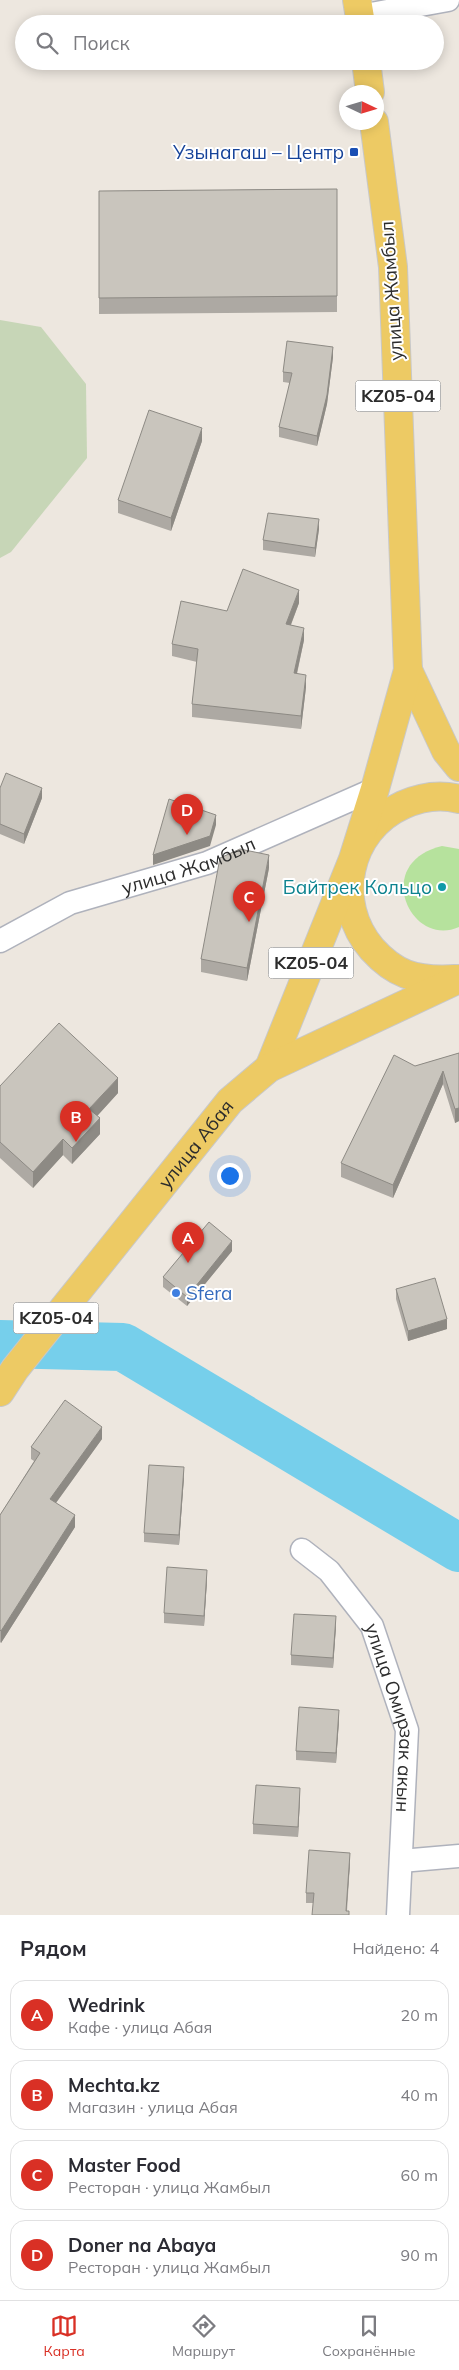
<!DOCTYPE html>
<html lang="ru">
<head>
<meta charset="utf-8">
<style>
	body { margin:0; font-family:Mulish,sans-serif; background:#f2f2f3; color:#2b2b33 }
	.compass { position:absolute; left:339px; top:85px; width:45px; height:45px; border-radius:50%; background:#fff; box-shadow:0 2px 12px #0003; rotate:94deg }
	.you { position:absolute; left:229px; top:1175px; width:18px; height:18px; margin:-12px; border:4px solid #fff; border-radius:50%; background:#1a73e8; box-shadow:0 0 0 8px #1a73e833 }
	.badge { display:grid; place-items:center; width:32px; height:32px; border-radius:50%; background:#d93025; color:#fff; font-size:16px; font-weight:700 }
	.pin { position:absolute; translate:-50% -41px; filter:drop-shadow(0 1px 2px #0008) }
	.pin::after { content:''; position:absolute; top:26px; width:18px; height:15px; background:inherit; clip-path:polygon(0 0,100% 0,50% 100%) }
	.list { margin:0; padding:0; list-style:none }
	h2 { display:flex; justify-content:space-between; align-items:center; height:65px; margin:0; padding:0 20px; font-size:21px }
	h2 small { font-size:16px; font-weight:400; color:#7c7c81 }
	.list li { display:grid; grid-template-columns:32px 1fr auto; gap:15px; align-items:center; box-sizing:border-box; height:70px; margin:0 10px 10px; padding:0 10px; border:1px solid #e1e1e2; border-radius:15px }
	.list b { display:block; font-size:19px; white-space:nowrap }
	.list p { margin:0; font-size:16px; white-space:nowrap; color:#7c7c81 }
	.list em { font-size:16px; font-style:normal; color:#7c7c81 }
	.icon { flex:none; width:28px; height:28px; fill:none; stroke:currentColor; stroke-width:2; stroke-linecap:round; stroke-linejoin:round }
	.map { position:relative; flex:none; width:459px; height:1915px; overflow:hidden }
	.search { position:absolute; background:#fff; box-shadow:0 2px 12px #0003; left:15px; right:15px; top:15px; height:55px; display:flex; align-items:center; gap:12px; box-sizing:border-box; padding:0 18px; border-radius:28px; color:#7c7c81; font-size:19px }
	.sheet { height:385px; background:#fff }
	nav { display:flex; justify-content:space-around; align-items:center; box-sizing:border-box; height:70px; border-top:1px solid #e1e1e2; background:#fff; font-size:14px; color:#7c7c81 }
	nav a { display:grid; justify-items:center; gap:2px }
	nav .on { color:#d93025 }
	.map>svg:first-child { display:block }
	.green { fill:#b6e29d }
	.cemetery { fill:#c7d6b7 }
	.lines { fill:none; stroke-linecap:round; stroke-linejoin:round }
	.river { stroke:#76cfeb; stroke-width:48 }
	.minor-casing { stroke:#afb2bc; stroke-width:25 }
	.primary-casing { stroke:#c8c8c8; stroke-width:30 }
	.minor { stroke:#fff; stroke-width:22 }
	.primary { stroke:#edca64; stroke-width:28 }
	.wall { fill:#ada9a3 }
	.shaded-wall { fill:#8d8a84 }
	.building { fill:#c9c5bd; stroke:#8d8a84 }
	.transit-dot { fill:#1a4fb4; stroke:#fff; stroke-width:2 }
	.culture-dot { fill:#0f9aa8; stroke:#fff; stroke-width:2 }
	.shop-dot { fill:#3f7fe0; stroke:#fff; stroke-width:2 }
	.labels { text-anchor:middle; stroke-width:4; stroke-linejoin:round; paint-order:stroke }
	.shield { fill:#fff; stroke:#6b6b6b; stroke-width:1 }
	.shield-label { font-size:18px; font-weight:bold; fill:#2c2c2c }
	.transit-label { font-size:19px; fill:#164399; stroke:#fff; text-anchor:end }
	.street-label { font-size:19px; fill:#2c2c2c; stroke:#fff }
	.culture-label { font-size:19px; fill:#0d838f; stroke:#fff; text-anchor:end }
	.shop-label { font-size:19px; fill:#366cbe; stroke:#fff; text-anchor:start }
</style>
</head>
<body>
<div class="map">
<svg width="459" height="1915" viewBox="0 0 459 1915">
	<rect width="100%" height="100%" fill="#ede7df"/>
	<path class="green" d="M442 846 459 849V927C411 949 371 863 442 846Z"/>
	<path class="cemetery" d="M0 320 41 327 86 384 87 458 11 552 0 558Z"/>
	<g class="lines">
		<path class="river" d="M0 1344 123 1347 459 1548"/>
		<g class="minor-casing">
			<g id="minor">
				<path d="M360 16 448 0"/>
				<path id="s1" d="M0 941 70 903 207 863 375 789"/>
				<path id="s2" d="M302 1550 329 1571 372 1626 407 1730 398 1915"/>
				<path d="M401 1861 459 1856"/>
			</g>
		</g>
		<g class="primary-casing">
			<g id="primary">
				<path d="M357 0 361 24"/>
				<path d="M366 61 370 92"/>
				<path d="M408 670 446 751 459 767"/>
				<path d="M455 979C438 980 422 980 406 974 393 969 381 959 372 949 332 903 347 830 403 805 421 797 440 794 459 799"/>
				<path d="M269 1068 353 859 375 789 408 670 393 267 374 122"/>
				<path id="s3" d="M0 1392 15 1369 230 1101 269 1068 459 979"/>
			</g>
		</g>
		<use href="#minor" class="minor"/>
		<use href="#primary" class="primary"/>
	</g>
	<path class="wall" d="M337 189V312L99 314V191Z
		M333 357 327 404 317 446 279 437V427L290 383 283 382V372Z
		M202 441 171 531 118 513V500Z
		M319 529 315 557 263 550V540Z
		M299 603 291 625 304 640 297 674 306 687 301 729 192 717V704L197 662 172 656V644L227 611Z
		M0 788 42 798 24 844 0 834Z
		M269 868 247 981 201 972V959Z
		M459 1053V1121L455 1123 443 1084 393 1198 341 1177V1163L415 1066Z
		M0 1086 118 1093 97 1116 100 1134 72 1164 63 1155 33 1188 0 1158Z
		M232 1251 187 1306 163 1287V1277Z
		M396 1289 447 1329 408 1341 396 1299Z
		M102 1439 56 1503 75 1527 1 1643 0 1642V1515L34 1461 31 1459V1447Z
		M184 1477 179 1545 144 1542V1533Z
		M207 1580 204 1626 164 1623V1613Z
		M336 1626 333 1668 291 1665V1655Z
		M339 1720 336 1763 296 1760V1751Z
		M300 1797 298 1837 253 1834V1824Z
		M350 1863 347 1911 313 1903H306V1893Z"/>
	<path class="shaded-wall" d="M333 347V357L327 404 317 446V436Z
		M202 428V441L171 531V518Z
		M319 519V529L315 557V548Z
		M299 590V603L286 637V624Z
		M304 628V640L294 686V673Z
		M306 675V687L301 729V716Z
		M42 788V798L24 844V834Z
		M216 815V825L210 846 153 865V855Z
		M269 855V868L247 981V968Z
		M443 1071V1084L393 1198V1185Z
		M118 1078V1093L89 1125V1109Z
		M459 1108V1121L455 1123V1109Z
		M100 1118V1134L72 1164V1148Z
		M63 1139V1155L33 1188V1172Z
		M232 1241V1251L187 1306V1297Z
		M447 1319V1329L408 1341V1331Z
		M102 1427V1439L50 1511V1499Z
		M184 1467V1477L179 1545V1535Z
		M75 1515V1527L1 1643V1631Z
		M207 1570V1580L204 1626V1616Z
		M336 1616V1626L333 1668V1658Z
		M339 1710V1720L336 1763V1753Z
		M300 1788V1797L298 1837V1827Z
		M350 1853V1863L346 1915Z"/>
	<path class="building" d="M337 189V296L99 298V191Z
		M287 341 333 347 327 395 317 436 279 427 292 373 283 372Z
		M149 410 202 428 171 518 118 500Z
		M268 513 319 519 315 548 263 540Z
		M243 569 299 590 286 624 304 628 294 673 306 675 301 716 192 704 198 649 172 644 181 601 227 611Z
		M6 773 42 788 24 834 0 824V788Z
		M169 799 216 815 210 836 153 855Z
		M240 849 269 855 247 968 201 959 220 858Z
		M59 1023 118 1078 89 1109 100 1118 72 1148 63 1139 33 1172 0 1142V1086Z
		M459 1053V1108L455 1109 443 1071 393 1185 341 1163 394 1055 415 1066Z
		M209 1222 232 1241 187 1297 163 1277Z
		M435 1278 447 1319 408 1331 396 1289Z
		M65 1400 102 1427 50 1499 75 1515 1 1631 0 1630V1515L40 1453 31 1447Z
		M149 1465 184 1467 179 1535 144 1533Z
		M167 1567 207 1570 204 1616 164 1613Z
		M294 1614 336 1616 333 1658 291 1655Z
		M299 1707 339 1710 336 1753 296 1751Z
		M256 1785 300 1788 298 1827 253 1824Z
		M309 1850 350 1853 346 1911H349V1915H312L314 1893H306Z"/>
	<rect class="transit-dot" x="349" y="147" width="10" height="10" rx="2.5"/>
	<circle class="culture-dot" cx="442" cy="887" r="5"/>
	<circle class="shop-dot" cx="176" cy="1293" r="5"/>
	<g class="labels">
		<g class="shield">
			<rect x="355.5" y="380.5" width="85" height="31" rx="4"/>
			<rect x="268.5" y="947.5" width="85" height="31" rx="4"/>
			<rect x="13.5" y="1302.5" width="85" height="31" rx="4"/>
		</g>
		<g class="shield-label">
			<text x="398" y="402">KZ05-04</text>
			<text x="311" y="969">KZ05-04</text>
			<text x="56" y="1324">KZ05-04</text>
		</g>
		<g class="transit-label">
			<text x="344" y="159">Узынагаш – Центр</text>
		</g>
		<g class="street-label">
			<text transform="translate(391 291) rotate(-94)" y="7">улица Жамбыл</text>
			<text dy="7" stroke="none"><textPath href="#s1" startOffset="204">улица Жамбыл</textPath></text>
			<text dy="7" stroke="none"><textPath href="#s3" startOffset="316">улица Абая</textPath></text>
			<text dy="7" stroke="none"><textPath href="#s2" startOffset="199">улица Омирзак акын</textPath></text>
		</g>
		<g class="culture-label">
			<text x="432" y="894">Байтрек Кольцо</text>
		</g>
		<g class="shop-label">
			<text x="186" y="1300">Sfera</text>
		</g>
	</g>
</svg>
<svg class="compass" viewBox="-18 -18 36 36"><path d="M0-13l5 13h-10z" fill="#e53935"/><path d="M0 13l5-13h-10z" fill="#7c7c81"/></svg>
<div class="you"></div>
<div class="pin badge" style="left:188px;top:1263px">A</div>
<div class="pin badge" style="left:76px;top:1142px">B</div>
<div class="pin badge" style="left:249px;top:922px">C</div>
<div class="pin badge" style="left:187px;top:835px">D</div>
<div class="search"><svg class="icon" aria-label="search" viewBox="0 0 24 24"><circle cx="10" cy="10" r="6"/><path d="M15 15l6 6"/></svg>Поиск</div>
</div>
<section class="sheet">
<h2>Рядом<small>Найдено: 4</small></h2>
<ul class="list">
<li><span class="badge">A</span><div><b>Wedrink</b><p>Кафе · улица Абая</p></div><em>20 m</em></li>
<li><span class="badge">B</span><div><b>Mechta.kz</b><p>Магазин · улица Абая</p></div><em>40 m</em></li>
<li><span class="badge">C</span><div><b>Master Food</b><p>Ресторан · улица Жамбыл</p></div><em>60 m</em></li>
<li><span class="badge">D</span><div><b>Doner na Abaya</b><p>Ресторан · улица Жамбыл</p></div><em>90 m</em></li>
</ul>
</section>
<nav>
<a class="on"><svg class="icon" aria-label="map" viewBox="0 0 24 24"><path d="M3 6l6-2 6 2 6-2v14l-6 2-6-2-6 2zM9 4v14M15 6v14"/></svg>Карта</a>
<a><svg class="icon" aria-label="directions" viewBox="0 0 24 24"><path d="M12 3l9 9-9 9-9-9zM9 14v-3h6M13 9l2 2-2 2"/></svg>Маршрут</a>
<a><svg class="icon" aria-label="saved" viewBox="0 0 24 24"><path d="M7 4h10v16l-5-4-5 4z"/></svg>Сохранённые</a>
</nav>
</body>
</html>
